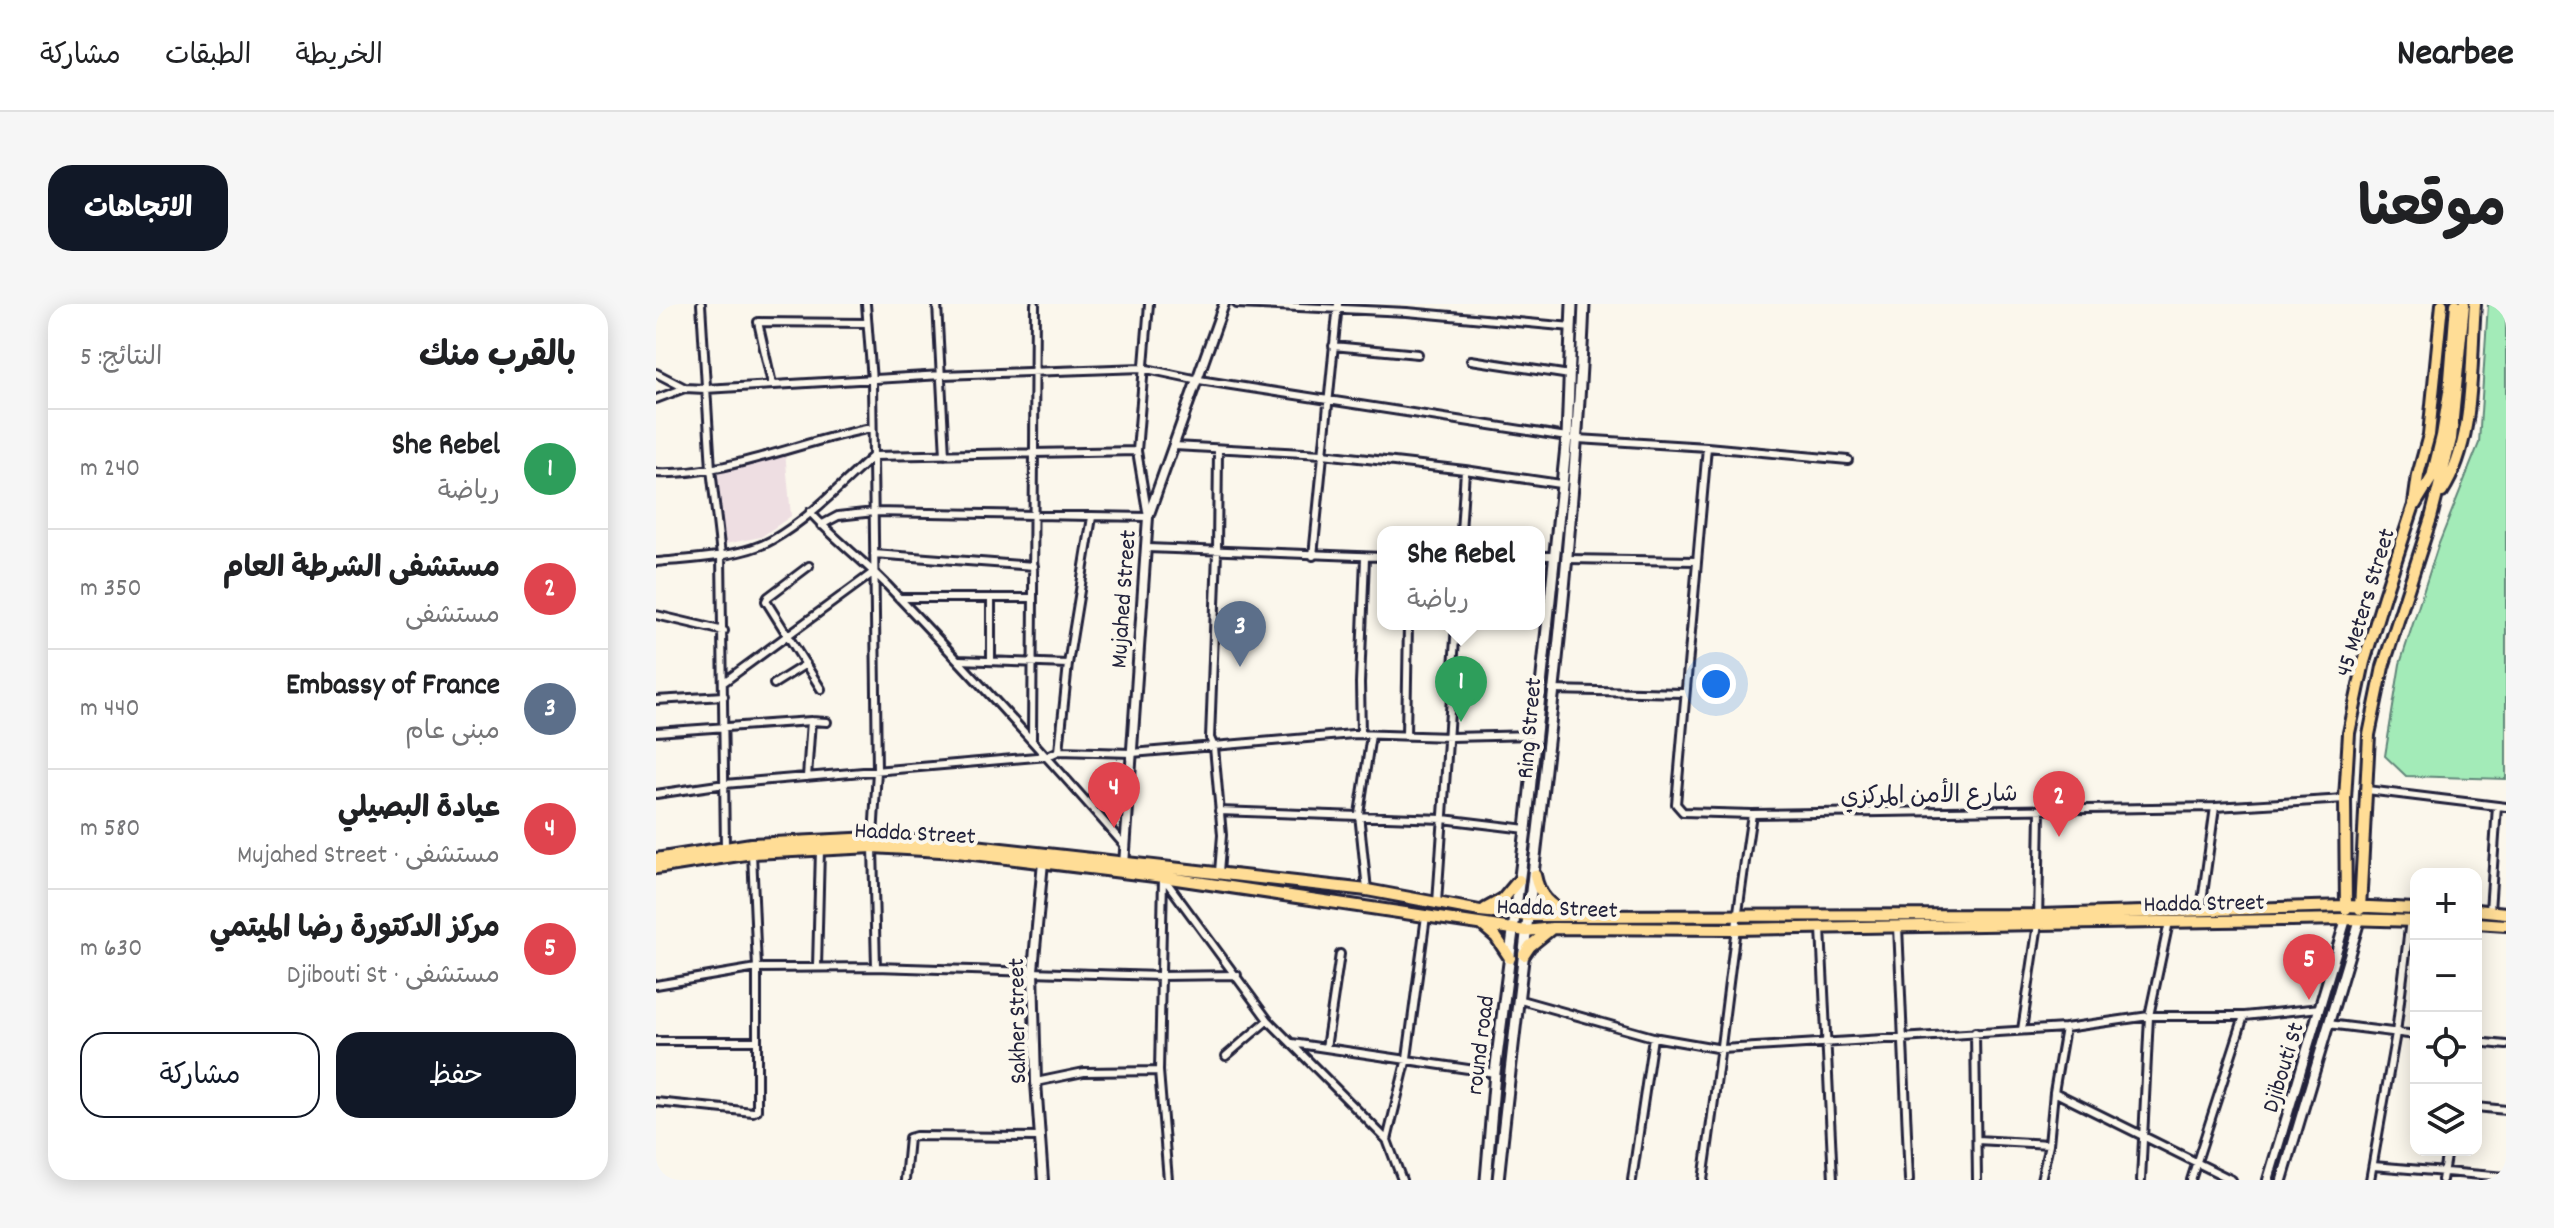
<!DOCTYPE html>
<html lang="ar">
<head>
<meta charset="utf-8">
<style>
	body { margin:0; font-family:Dekko,"Playpen Sans Arabic",sans-serif; background:#f6f6f6; color:#202124; direction:rtl }
	.controls { position:absolute; right:24px; bottom:24px; display:grid; overflow:hidden; border-radius:16px; box-shadow:0 4px 20px #0003 }
	.controls button { width:72px; height:72px; display:grid; place-items:center; padding:0; border:0; border-bottom:2px solid #e0e0e0; background:#fff; color:#202124; font:40px sans-serif }
	.you { position:absolute; left:1060px; top:380px; width:28px; height:28px; margin:-20px; border:6px solid #fff; border-radius:50%; background:#1a73e8; box-shadow:0 0 0 12px #1a73e833 }
	.badge { display:grid; place-items:center; width:52px; height:52px; border-radius:50%; background:#111827; color:#fff; font-size:26px; font-weight:700 }
	.pin { position:absolute; translate:-50% -66px; filter:drop-shadow(0 2px 4px #0008) }
	.pin::after { content:''; position:absolute; top:42px; width:28px; height:24px; background:inherit; clip-path:polygon(0 0,100% 0,50% 100%) }
	.popup { position:absolute; left:721px; top:222px; width:168px; height:104px; box-sizing:border-box; display:grid; place-content:center; border-radius:16px; background:#fff; filter:drop-shadow(0 2px 6px #0005); font-size:26px; white-space:nowrap; color:#757577 }
	.popup b { font-size:30px; color:#202124 }
	.popup::after { content:''; position:absolute; left:50%; top:100%; margin-left:-16px; border:16px solid transparent; border-top-color:#fff }
	.list { margin:0; padding:0; list-style:none }
	h2 { display:flex; justify-content:space-between; align-items:center; height:104px; margin:0; padding:0 32px; font-size:34px }
	h2 small { font-size:26px; font-weight:400; color:#757577 }
	.list li { display:grid; grid-template-columns:52px 1fr auto; gap:24px; align-items:center; box-sizing:border-box; height:120px; padding:0 32px; border-top:2px solid #e0e0e0 }
	.list b { display:block; font-size:30px; white-space:nowrap }
	.list p { margin:0; font-size:26px; white-space:nowrap; color:#757577 }
	.list em { font-size:26px; font-style:normal; color:#757577 }
	.actions { display:flex; gap:16px; padding:24px 32px }
	.actions a { flex:1; padding:18px 0; border:2px solid #111827; border-radius:24px; text-align:center; font-size:28px; color:#111827 }
	.actions .main { background:#111827; color:#fff }
	.icon { flex:none; width:44px; height:44px; fill:none; stroke:currentColor; stroke-width:2; stroke-linecap:round; stroke-linejoin:round }
	.map { position:relative; flex:none; width:1850px; height:876px; overflow:hidden; direction:ltr; border-radius:24px }
	header { display:flex; align-items:center; gap:48px; box-sizing:border-box; height:112px; padding:0 40px; background:#fff; border-bottom:2px solid #e0e0e0 }
	header strong { font-size:38px }
	nav { display:flex; gap:44px; margin-inline-start:auto; font-size:28px }
	.intro { display:flex; align-items:center; justify-content:space-between; box-sizing:border-box; height:192px; padding:0 48px }
	h1 { margin:0; font-size:56px }
	.button { padding:20px 36px; border-radius:24px; background:#111827; color:#fff; font-size:28px; font-weight:700 }
	main { display:flex; gap:48px; padding:0 48px }
	aside { flex:1; background:#fff; border-radius:24px; box-shadow:0 4px 20px #0003 }
	.map>svg:first-child { display:block }
	.built { fill:#eedee2 }
	.green { fill:#a3ebb8; stroke:#62867a; stroke-width:2 }
	.lines { fill:none; stroke-linecap:round; stroke-linejoin:round }
	.minor-casing { stroke:#22223b; stroke-width:12 }
	.tertiary-casing { stroke:#22223b; stroke-width:14 }
	.secondary-casing { stroke:#22223b; stroke-width:15 }
	.primary-casing { stroke:#22223b; stroke-width:16 }
	.minor { stroke:#fbf7ec; stroke-width:6 }
	.tertiary { stroke:#fbf7ec; stroke-width:8 }
	.secondary { stroke:#fbf7ec; stroke-width:9 }
	.primary { stroke:#ffdd96; stroke-width:10 }
	.labels { text-anchor:middle; stroke-width:8; stroke-linejoin:round; paint-order:stroke }
	.street-label { font-size:24px; fill:#22223b; stroke:#fbf7ec }
</style>
</head>
<body>
<header>
<strong>Nearbee</strong>
<nav><a>الخريطة</a><a>الطبقات</a><a>مشاركة</a></nav>
</header>
<div class="intro"><h1>موقعنا</h1><a class="button">الاتجاهات</a></div>
<main>
<div class="map">
<svg width="1850" height="876" viewBox="0 0 1850 876">
	<rect width="100%" height="100%" fill="#fbf7ec"/>
	<filter id="ink" filterUnits="userSpaceOnUse"><feTurbulence type="fractalNoise" baseFrequency=".0125" numOctaves="2"/><feDisplacementMap in="SourceGraphic" scale="16" xChannelSelector="R" yChannelSelector="G"/><feConvolveMatrix kernelMatrix="1 2 1 2 8 2 1 2 1" color-interpolation-filters="sRGB"/></filter>
	<g filter="url(#ink)">
		<path class="built" d="M129 148 135 212 105 233 69 240 59 166Z"/>
		<path class="green" d="M1832 0H1850V475L1750 472 1729 452 1744 360 1782 242 1823 139Z"/>
		<g class="lines">
			<g class="minor-casing">
				<path id="minor" d="M45 0 55 165 65 251 69 543
					M210 0 216 77 221 467 217 534
					M281 0 289 151
					M581 0 751 8 916 23
					M677 42 762 50
					M815 56 914 71
					M0 69 29 84
					M116 80 102 18 211 19
					M0 95 29 84 49 85 286 71 486 64 543 76 911 133
					M922 135 1051 143 1192 156
					M518 142 667 150 809 166 904 180
					M1051 143 1020 500 1027 508 1096 510 1559 503 1689 495
					M562 146 561 248 554 434 558 443 566 531 563 568
					M0 169C72 172 146 136 216 124
					M154 208C177 234 206 255 230 280 312 366 392 453 470 543
					M165 221 182 212 218 208 492 213 481 147 493 0
					M805 228 809 166
					M491 244 727 253
					M218 250 378 262
					M657 252 682 0
					M883 252H897
					M911 255 1041 257
					M0 258C34 255 86 253 116 236 153 215 185 181 217 152L481 147
					M153 262 112 293 110 297 165 385
					M243 294H377
					M0 311 68 327
					M303 356 412 360
					M335 357V294
					M68 378 218 268
					M118 380 150 360
					M896 386 1028 389
					M0 396 68 392
					M0 428 155 417 171 418
					M705 430 704 379 709 254
					M750 431 752 320
					M376 435 379 0
					M403 447 412 360 436 213
					M151 473 155 417
					M1711 486 1850 503
					M0 490 69 480 392 452 403 447 476 449 697 430 795 433 879 431
					M563 507 787 515 870 525
					M217 543 220 663
					M507 573 612 716 731 836 746 876
					M507 573 503 767 512 876
					M711 586 703 510 715 431
					M781 599 800 320
					M1545 605 1559 503
					M1834 607 1841 502
					M1242 622 1253 876
					M1165 624 1177 876
					M161 663 164 545
					M0 681 101 664 220 663 504 672 581 671
					M861 695 997 733 1066 745 1409 724 1493 712H1588L1664 704
					M1672 720 1760 731
					M1366 726 1382 620 1384 506
					M1319 728 1321 876
					M0 737H101
					M1820 738 1850 741
					M636 739 839 769
					M670 744 684 650
					M570 752 612 716
					M380 778 428 768 503 767
					M1398 788 1576 876
					M0 798 97 808 101 806V664L96 549
					M1820 803 1850 806
					M731 836 751 754 770 612
					M1321 836 1393 840
					M1717 862 1850 873
					M249 876 253 834 260 832 384 833
					M976 876 997 733
					M1047 876C1065 754 1077 632 1096 510
					M1385 876 1393 840 1398 788 1409 724
					M1485 876 1493 712 1513 618
					M1535 876 1588 712
					M1714 876 1740 729 1754 616
					M1786 876 1791 846"/>
			</g>
			<g class="tertiary-casing">
				<path id="tertiary" d="M468 561 492 213 568 0
					M387 876 380 778 377 666 387 558
					M1612 876 1690 615
					M1626 876 1704 615"/>
			</g>
			<g class="secondary-casing">
				<path id="secondary" d="M830 876 839 769 870 525 911 133 916 0
					M842 876C873 584 916 293 928 0"/>
			</g>
			<g class="primary-casing">
				<path id="primary" d="M1786 188C1820 136 1814 60 1819 0
					M1758 200 1762 171 1773 131 1786 0
					M0 555 95 540 217 534 301 540 711 586 824 607 872 612 1383 611 1690 602 1760 605
					M0 564 96 549 217 543 301 548 507 573 870 627 896 624 1079 625 1690 615 1760 617
					M879 571C883 592 893 601 911 610
					M829 605 847 595 863 576
					M1690 605 1689 495 1693 429 1708 358 1728 292 1757 204 1776 173 1786 132 1793 88 1800 0
					M1704 605 1713 431 1727 363 1775 214 1795 135 1808 0
					M1820 606 1850 609
					M1820 619 1850 621
					M826 621 840 633 854 654
					M868 651 874 642 895 625"/>
			</g>
			<use href="#minor" class="minor"/>
			<use href="#tertiary" class="tertiary"/>
			<use href="#secondary" class="secondary"/>
			<use href="#primary" class="primary"/>
		</g>
	</g>
	<g class="labels">
		<g class="street-label">
			<text transform="translate(466 295) rotate(-86)" y="8">Mujahed Street</text>
			<text transform="translate(1708 298) rotate(-73)" y="8">45 Meters Street</text>
			<text transform="translate(872 424) rotate(-85)" y="8">Ring Street</text>
			<text transform="translate(1273 490) rotate(-1)" y="8">شارع الأمن المركزي</text>
			<text transform="translate(259 528) rotate(3)" y="8">Hadda Street</text>
			<text transform="translate(1548 598) rotate(-1)" y="8">Hadda Street</text>
			<text transform="translate(901 603) rotate(2)" y="8">Hadda Street</text>
			<text transform="translate(360 717) rotate(-91)" y="8">Sakher Street</text>
			<text transform="translate(823 741) rotate(-83)" y="8">round road</text>
			<text transform="translate(1626 763) rotate(-73)" y="8">Djibouti St</text>
		</g>
	</g>
</svg>
<div class="controls">
<button>+</button>
<button>−</button>
<button><svg class="icon" aria-label="locate" viewBox="0 0 24 24"><circle cx="12" cy="12" r="6"/><path d="M12 2v4M12 18v4M2 12h4M18 12h4"/></svg></button>
<button><svg class="icon" aria-label="layers" viewBox="0 0 24 24"><path d="M12 4l9 5-9 5-9-5zM3 14l9 5 9-5"/></svg></button>
</div>
<div class="you"></div>
<div class="pin badge" style="left:805px;top:418px;background:#2e9e5b">1</div>
<div class="popup"><b>She Rebel</b>رياضة</div>
<div class="pin badge" style="left:1403px;top:533px;background:#e0444e">2</div>
<div class="pin badge" style="left:584px;top:363px;background:#5c6f8a">3</div>
<div class="pin badge" style="left:458px;top:524px;background:#e0444e">4</div>
<div class="pin badge" style="left:1653px;top:696px;background:#e0444e">5</div>
</div>
<aside>
<h2>بالقرب منك<small>النتائج: 5</small></h2>
<ul class="list">
<li><span class="badge" style="background:#2e9e5b">1</span><div><b>She Rebel</b><p>رياضة</p></div><em>240 m</em></li>
<li><span class="badge" style="background:#e0444e">2</span><div><b>مستشفى الشرطة العام</b><p>مستشفى</p></div><em>350 m</em></li>
<li><span class="badge" style="background:#5c6f8a">3</span><div><b>Embassy of France</b><p>مبنى عام</p></div><em>440 m</em></li>
<li><span class="badge" style="background:#e0444e">4</span><div><b>عيادة البصيلي</b><p>مستشفى · Mujahed Street</p></div><em>580 m</em></li>
<li><span class="badge" style="background:#e0444e">5</span><div><b>مركز الدكتورة رضا الميتمي</b><p>مستشفى · Djibouti St</p></div><em>630 m</em></li>
</ul>
<div class="actions"><a class="main">حفظ</a><a>مشاركة</a></div>
</aside>
</main>
</body>
</html>
